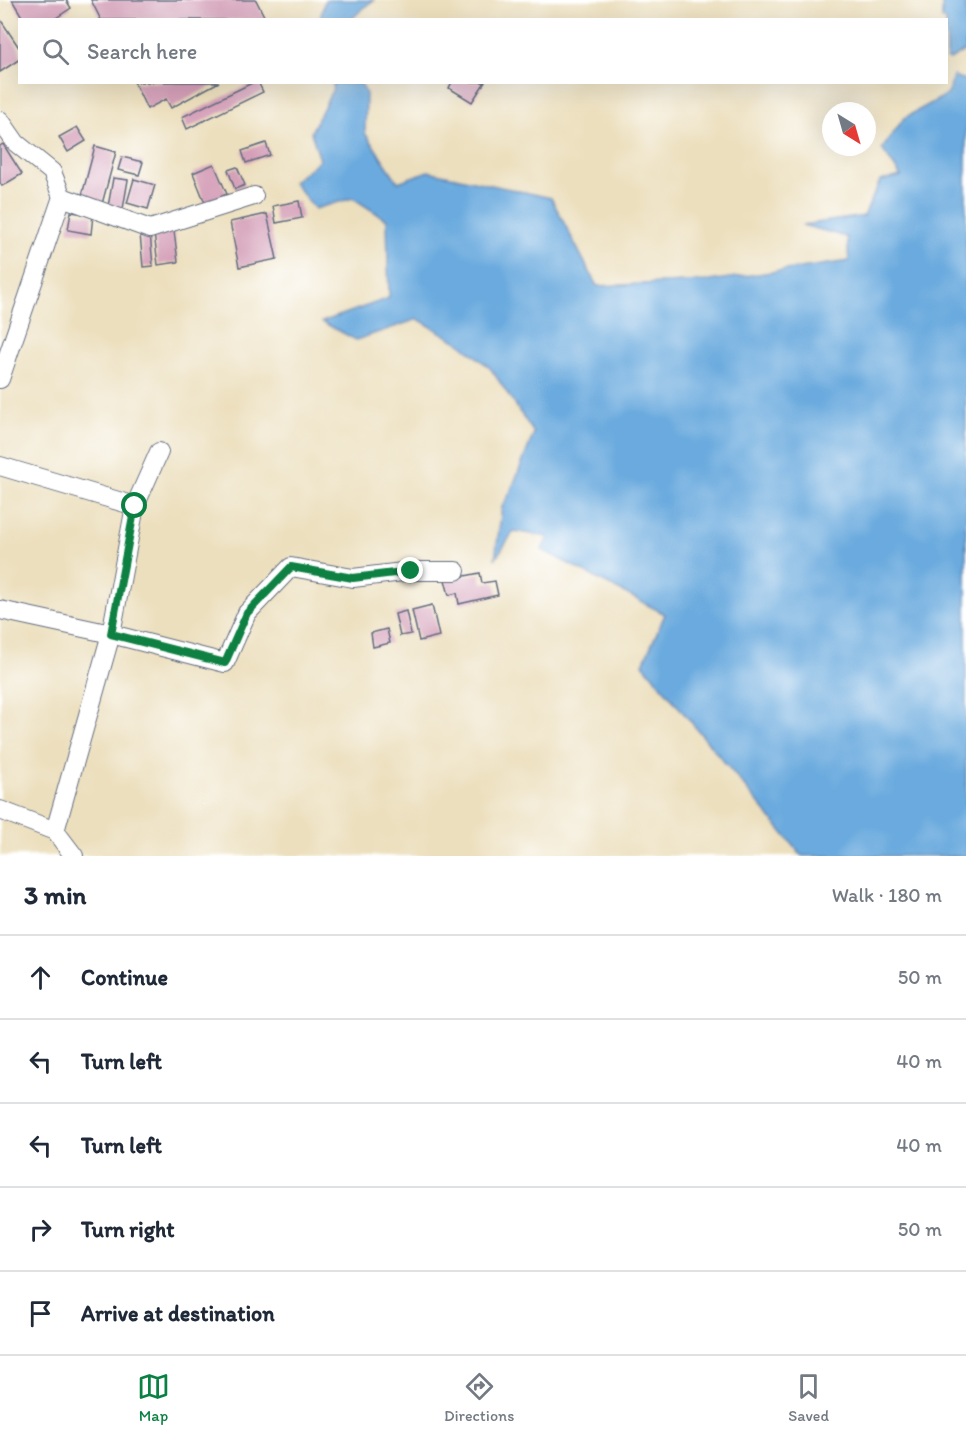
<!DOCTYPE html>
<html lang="en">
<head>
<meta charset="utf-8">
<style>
	body { margin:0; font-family:Itim,sans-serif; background:#f6f6f7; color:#1f2937 }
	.compass { position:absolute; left:822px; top:102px; width:54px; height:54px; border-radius:50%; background:#fff; box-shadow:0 6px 24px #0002; rotate:143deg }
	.stop { position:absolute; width:18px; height:18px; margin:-14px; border:4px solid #0b8043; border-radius:50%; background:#fff }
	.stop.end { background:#0b8043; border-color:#fff; box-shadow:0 2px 6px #0008 }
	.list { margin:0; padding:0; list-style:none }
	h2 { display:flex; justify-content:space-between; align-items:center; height:78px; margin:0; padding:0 24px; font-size:26px }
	h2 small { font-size:20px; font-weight:400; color:#747a83 }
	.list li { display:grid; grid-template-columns:39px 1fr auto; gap:18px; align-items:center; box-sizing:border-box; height:84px; padding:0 24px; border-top:2px solid #e0e1e3 }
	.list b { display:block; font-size:22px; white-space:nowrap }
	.list em { font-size:20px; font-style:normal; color:#747a83 }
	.icon { flex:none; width:33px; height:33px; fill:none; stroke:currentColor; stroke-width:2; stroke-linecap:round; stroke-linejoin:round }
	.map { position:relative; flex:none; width:966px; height:856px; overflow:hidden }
	.search { position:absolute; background:#fff; box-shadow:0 6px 24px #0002; left:18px; right:18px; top:18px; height:66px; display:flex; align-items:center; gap:15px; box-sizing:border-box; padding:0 21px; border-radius:0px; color:#747a83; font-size:22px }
	.sheet { height:498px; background:#fff }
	nav { display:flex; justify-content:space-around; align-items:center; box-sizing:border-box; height:84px; border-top:2px solid #e0e1e3; background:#fff; font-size:16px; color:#747a83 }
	nav a { display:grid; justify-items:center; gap:3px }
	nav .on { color:#0b8043 }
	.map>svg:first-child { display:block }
	.water { fill:#6baade; stroke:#436c9e; stroke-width:1.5 }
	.building { fill:#d49fb8 }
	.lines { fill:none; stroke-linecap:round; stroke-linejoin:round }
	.minor-casing { stroke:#646d7f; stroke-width:20 }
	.minor { stroke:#fff; stroke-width:18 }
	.route { stroke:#0b8043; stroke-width:8 }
</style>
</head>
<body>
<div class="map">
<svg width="966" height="856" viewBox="0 0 966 856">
	<rect width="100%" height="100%" fill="#fff"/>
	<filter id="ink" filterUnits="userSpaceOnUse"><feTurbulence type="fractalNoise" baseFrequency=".0167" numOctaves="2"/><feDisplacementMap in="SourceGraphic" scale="12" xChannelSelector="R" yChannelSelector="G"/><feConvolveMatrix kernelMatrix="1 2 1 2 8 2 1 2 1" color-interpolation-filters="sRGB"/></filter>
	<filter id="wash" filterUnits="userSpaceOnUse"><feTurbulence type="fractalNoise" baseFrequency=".008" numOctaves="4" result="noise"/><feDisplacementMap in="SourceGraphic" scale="24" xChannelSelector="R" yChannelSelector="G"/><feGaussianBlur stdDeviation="1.35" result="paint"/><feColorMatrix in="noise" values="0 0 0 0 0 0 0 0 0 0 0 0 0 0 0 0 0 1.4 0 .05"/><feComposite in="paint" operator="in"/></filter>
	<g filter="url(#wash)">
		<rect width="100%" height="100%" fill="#ecdfbd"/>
		<path class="water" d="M325 0H374L363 8 352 19H320Z
			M942 0H966V50L950 60 947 58 946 20 942 19Z
			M953 76 966 80V856H802L643 664 665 614 542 550 548 537 514 531 495 559 502 507 510 493 534 433 491 369 461 344 418 319 356 340 322 322 389 298 387 220 353 198 315 209 293 182 320 160 311 132 333 89V83H361L366 94 365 133 398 182 428 171 551 198 597 286 709 281 849 261 847 237 802 225 864 216 880 181 901 176 882 149 904 118 948 94Z"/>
		<g id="blocks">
			<path class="building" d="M12 0H66L71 8 53 20H24Z
				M91 0H256L266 20H101Z
				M0 19 20 49V59L0 72Z
				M134 82H219L171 108 166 99 147 109Z
				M254 82H258L263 92 187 129 182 117Z
				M452 82H485L472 102 449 88Z
				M77 127 86 141 68 152 59 137Z
				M266 143 270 155 246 163 242 151Z
				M3 144 22 174 2 186 0 183V146Z
				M95 146 116 152 102 204 81 199Z
				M122 157 143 162 139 175 118 170Z
				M214 164 227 194 205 203 193 173Z
				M237 167 245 185 235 189 228 170Z
				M113 178 128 180 123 209 108 207Z
				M134 179 155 185 148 209 127 203Z
				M299 201 302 218 276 223 273 206Z
				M71 212 93 215 91 234 68 230Z
				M267 214 277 259 239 267 230 222Z
				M174 231 178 262 158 265 154 233Z
				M150 233 153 266 143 267 140 234Z
				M480 573 482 583 495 581 498 595 459 604 457 593 449 595 445 580Z
				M432 605 439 636 419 641 412 610Z
				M406 611 411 634 400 636 395 614Z
				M387 629 390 643 373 647 371 633Z"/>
		</g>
	</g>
	<g filter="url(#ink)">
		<use href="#blocks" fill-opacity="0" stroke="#646d7f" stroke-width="1.5"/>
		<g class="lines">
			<g class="minor-casing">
				<path id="minor" d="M0 120 16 143 52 172 62 197 0 379
					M62 197 150 229 254 196
					M0 466 135 506
					M0 610 111 634 225 663 247 613 291 567 353 578 411 571H456
					M0 810 55 831 74 856
					M55 831 111 634 135 506 159 452"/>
			</g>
			<use href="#minor" class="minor"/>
		</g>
	</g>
	<g class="lines" filter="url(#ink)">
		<path class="route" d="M135 506 111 634 225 663 247 613 291 567 353 578 411 571"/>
	</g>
</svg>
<svg class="compass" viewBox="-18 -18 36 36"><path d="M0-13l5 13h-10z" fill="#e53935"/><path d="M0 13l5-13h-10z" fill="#747a83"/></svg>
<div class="stop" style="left:135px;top:506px"></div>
<div class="stop end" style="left:411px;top:571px"></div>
<div class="search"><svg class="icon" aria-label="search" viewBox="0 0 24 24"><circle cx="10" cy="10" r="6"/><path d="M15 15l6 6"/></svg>Search here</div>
</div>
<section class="sheet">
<h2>3 min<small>Walk · 180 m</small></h2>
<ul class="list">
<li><svg class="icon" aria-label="ahead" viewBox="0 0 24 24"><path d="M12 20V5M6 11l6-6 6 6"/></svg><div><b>Continue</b></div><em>50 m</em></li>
<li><svg class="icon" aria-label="left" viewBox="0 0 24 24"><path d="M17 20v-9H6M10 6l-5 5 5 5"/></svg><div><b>Turn left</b></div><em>40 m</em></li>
<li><svg class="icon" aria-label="left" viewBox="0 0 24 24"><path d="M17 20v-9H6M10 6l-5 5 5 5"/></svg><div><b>Turn left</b></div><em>40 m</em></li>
<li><svg class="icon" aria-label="right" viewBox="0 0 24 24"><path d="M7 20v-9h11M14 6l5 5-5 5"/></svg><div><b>Turn right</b></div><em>50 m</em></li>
<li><svg class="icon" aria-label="arrive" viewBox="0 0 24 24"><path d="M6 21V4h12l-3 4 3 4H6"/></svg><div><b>Arrive at destination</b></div></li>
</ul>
</section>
<nav>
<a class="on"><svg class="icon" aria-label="map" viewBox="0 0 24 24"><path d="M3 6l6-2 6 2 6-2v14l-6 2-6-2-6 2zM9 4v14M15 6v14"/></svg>Map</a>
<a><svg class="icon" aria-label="directions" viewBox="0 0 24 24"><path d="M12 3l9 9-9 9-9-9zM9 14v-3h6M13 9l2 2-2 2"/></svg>Directions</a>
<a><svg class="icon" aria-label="saved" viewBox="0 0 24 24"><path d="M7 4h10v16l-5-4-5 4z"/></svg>Saved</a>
</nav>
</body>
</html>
